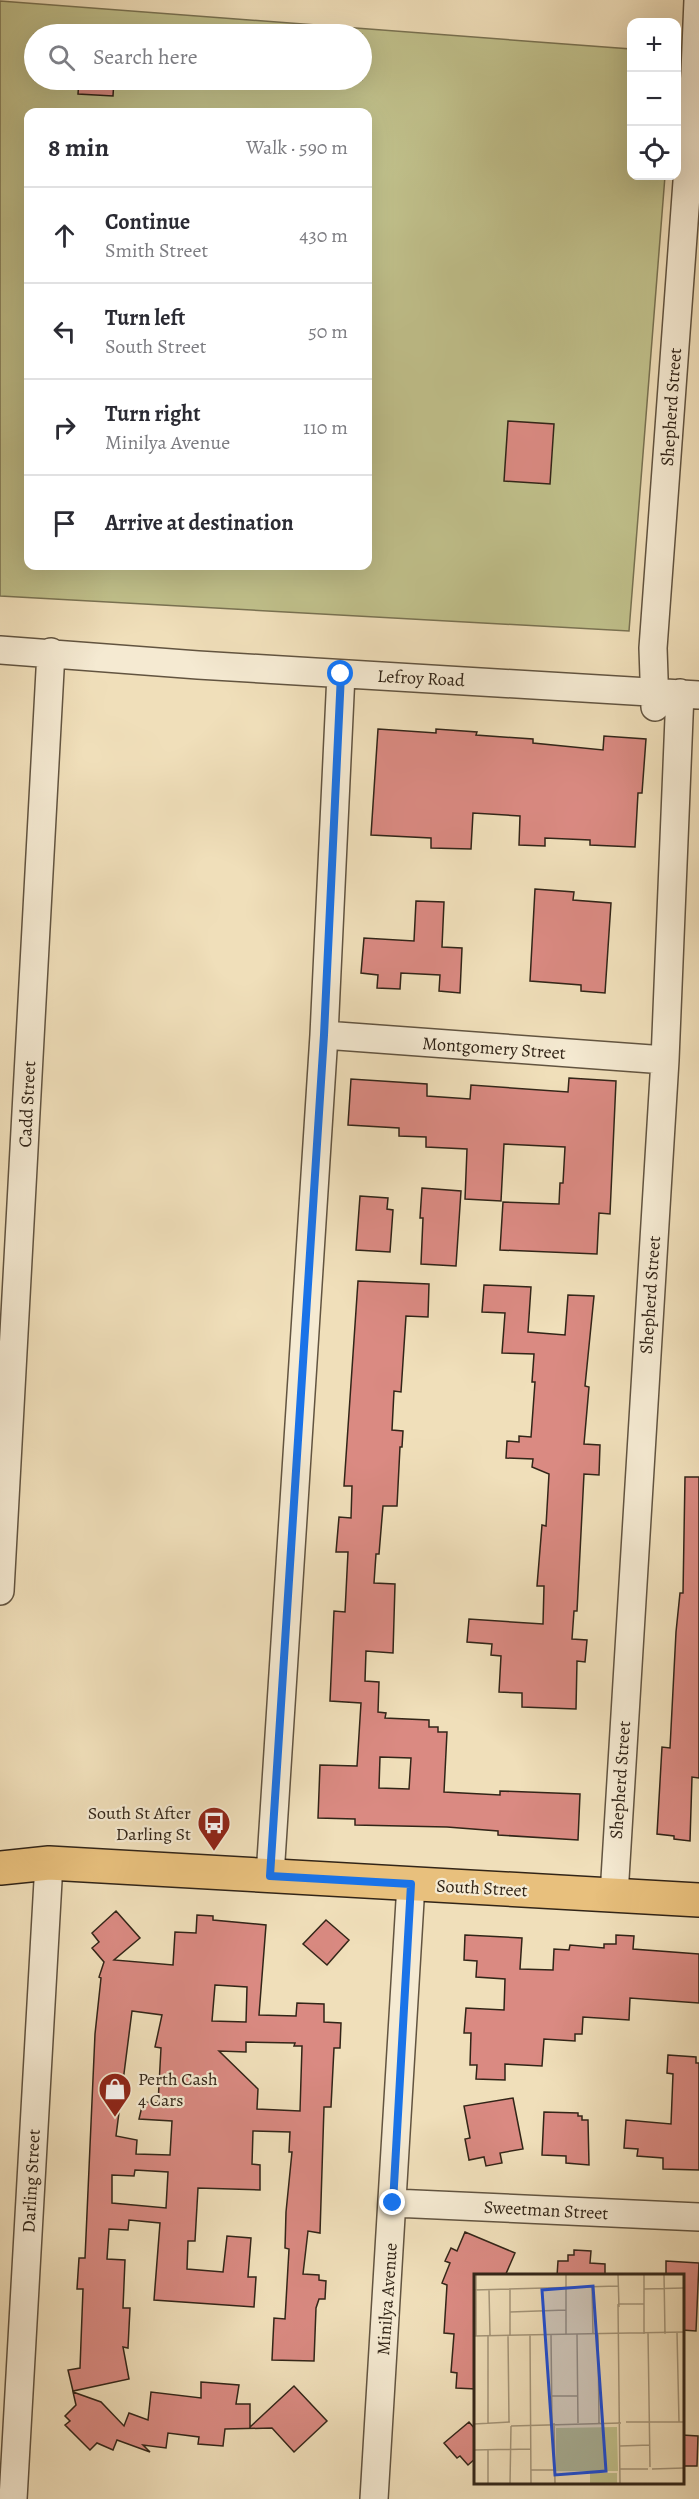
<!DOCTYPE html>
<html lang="en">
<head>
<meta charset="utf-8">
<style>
	body { margin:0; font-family:Alegreya,serif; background:#f7f7f7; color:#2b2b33 }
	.controls { position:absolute; right:18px; top:18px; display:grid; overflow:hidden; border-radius:12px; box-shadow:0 6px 24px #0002 }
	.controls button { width:54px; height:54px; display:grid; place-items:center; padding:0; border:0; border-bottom:2px solid #e1e1e2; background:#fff; color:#2b2b33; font:30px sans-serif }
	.stop { position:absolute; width:18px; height:18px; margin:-14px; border:4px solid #1a73e8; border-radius:50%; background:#fff }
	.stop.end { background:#1a73e8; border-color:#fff; box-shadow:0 2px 6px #0008 }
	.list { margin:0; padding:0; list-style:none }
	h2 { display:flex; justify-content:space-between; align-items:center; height:78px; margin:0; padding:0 24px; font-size:26px }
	h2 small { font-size:20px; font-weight:400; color:#7c7c81 }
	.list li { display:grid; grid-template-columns:39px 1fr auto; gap:18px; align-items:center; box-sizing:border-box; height:96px; padding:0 24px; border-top:2px solid #e1e1e2 }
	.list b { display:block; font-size:22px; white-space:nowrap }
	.list p { margin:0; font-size:20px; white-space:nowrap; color:#7c7c81 }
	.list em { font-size:20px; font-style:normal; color:#7c7c81 }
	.icon { flex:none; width:33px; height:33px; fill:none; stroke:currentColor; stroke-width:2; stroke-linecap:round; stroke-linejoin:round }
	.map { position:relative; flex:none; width:699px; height:2499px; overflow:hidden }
	.search { position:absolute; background:#fff; box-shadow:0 6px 24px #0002; left:24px; top:24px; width:348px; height:66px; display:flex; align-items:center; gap:15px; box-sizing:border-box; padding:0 21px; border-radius:33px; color:#7c7c81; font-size:22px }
	.panel { position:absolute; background:#fff; box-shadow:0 6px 24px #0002; left:24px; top:108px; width:348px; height:462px; border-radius:12px }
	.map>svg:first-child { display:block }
	.green { fill:#c0c08b; stroke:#797252; stroke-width:1.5; fill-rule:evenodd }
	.building { fill:#da8a82; stroke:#322518; stroke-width:1.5; fill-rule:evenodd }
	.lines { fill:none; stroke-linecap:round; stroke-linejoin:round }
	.minor-casing { stroke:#625440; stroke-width:30 }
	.major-casing { stroke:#322518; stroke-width:36 }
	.minor { stroke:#f5ead2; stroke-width:27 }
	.major { stroke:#e8c07d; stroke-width:33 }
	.route { stroke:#1a73e8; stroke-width:8 }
	.labels { text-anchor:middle; stroke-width:4.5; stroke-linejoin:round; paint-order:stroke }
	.street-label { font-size:18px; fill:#322518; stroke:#f5ead2 }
	.poi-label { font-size:18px; fill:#322518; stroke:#f5ead2; text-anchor:end }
	.inset-road { fill:none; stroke:#a49579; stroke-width:1.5 }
	.view { fill:#1d4ed8; fill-opacity:0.15; stroke:#1d4ed8; stroke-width:3 }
	.inset-edge { fill:none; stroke:#322518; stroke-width:3 }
</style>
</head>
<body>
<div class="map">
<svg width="699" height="2499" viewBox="0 0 699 2499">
	<rect width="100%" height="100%" fill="#f0dfba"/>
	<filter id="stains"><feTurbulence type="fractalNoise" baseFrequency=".00333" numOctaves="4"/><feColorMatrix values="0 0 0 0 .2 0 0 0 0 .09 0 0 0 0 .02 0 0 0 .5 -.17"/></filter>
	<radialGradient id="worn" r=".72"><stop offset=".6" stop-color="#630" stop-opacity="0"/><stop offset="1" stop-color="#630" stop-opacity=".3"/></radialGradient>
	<path class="green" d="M0 1 631 49 632 176H665L629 631 0 596ZM34 34H362V80H34ZM28 112H368V566H28Z"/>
	<path class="building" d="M79 80H114L113 96 78 94Z
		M508 421 554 424 550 484 504 481Z
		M378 729 436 733V729L477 732 476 735 533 739V743L603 750 604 736 646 739 642 793H638L635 847 590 845V840L545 838V846L519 845 520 816 473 813 471 849 431 848V838L371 835Z
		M535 889 574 892 573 900 611 903 605 993 581 991V985L530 981Z
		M416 901 444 902 442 947 462 948 460 993 439 991 440 975 401 973 400 989 377 988 378 975 361 973 364 938 414 941Z
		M569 1078 616 1081 610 1214 599 1213 597 1254 500 1250 503 1202 559 1204 560 1183H563L565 1147 504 1144 501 1201 465 1199 467 1149 426 1147V1137L399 1136V1128L348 1125 351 1079 427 1084V1096L470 1099 471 1085 568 1092Z
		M422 1188 461 1191 456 1266 421 1264 423 1218H420Z
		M360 1196 388 1198 387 1209 393 1210 390 1252 356 1250Z
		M358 1281 429 1284 428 1317 406 1316 401 1392 394 1391 392 1430 403 1431 402 1447H400L397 1506H383L379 1554H376L374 1583 395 1584 393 1653 366 1651 365 1681 379 1682 378 1712 386 1713 385 1718 429 1720V1727H438V1732H447L444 1792 500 1795V1791L580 1794 578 1840 498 1835V1831L447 1827 355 1825V1819L318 1818 320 1765 357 1766 361 1703 330 1701 334 1611 345 1612 348 1552H336L339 1517 351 1518 352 1486H344ZM380 1757 411 1758 409 1789 379 1788Z
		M484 1285 531 1287 528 1332 565 1335 568 1295 594 1296 585 1386 589 1387 584 1444 600 1445 599 1475 584 1474 577 1611H574L572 1639 587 1640 585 1662 577 1661 576 1709 522 1707V1693L499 1692 501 1656 491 1655 492 1644 467 1642 469 1619 543 1624 544 1586H537L542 1525 546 1526 549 1474 532 1467 533 1459 506 1458 507 1441 519 1442V1436L531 1437 535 1382H532L534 1354 502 1353 505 1313 482 1312Z
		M685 1477H699V1778L692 1777 690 1841 674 1839V1836L657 1834 662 1747 670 1748 676 1632 680 1593H683Z
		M116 1911 140 1938 114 1960 173 1965 175 1932 196 1933 197 1915 213 1916V1920L266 1925 259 2015 296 2016 297 2003 324 2004V2022L341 2023 340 2048H334L331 2107H324L320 2233 308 2231 303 2274 319 2275V2280L326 2281 325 2299H319L316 2308 314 2361 272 2360 274 2318 285 2319 289 2249 285 2248 286 2212 292 2152H289L290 2132 253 2131 252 2164 260 2165V2190L198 2188 195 2241H188L187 2269 223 2272 227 2236 251 2238 248 2277H256L254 2307 154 2300 160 2223 129 2220 128 2230 109 2229 107 2259 125 2260 123 2308H130L128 2348 123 2347 129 2379 73 2391 68 2370 80 2368 83 2289H77L79 2258H85L95 2034 101 1978 99 1977 104 1962 92 1948 99 1942 92 1933ZM215 1985 247 1987 246 2022 212 2021ZM132 2011 162 2015 155 2047 161 2048 158 2103 143 2102 139 2119 172 2121 170 2155 136 2154 137 2140 116 2136ZM246 2042 295 2043 294 2046H302L300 2111 257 2109 258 2089 219 2051 246 2052ZM135 2170 168 2172 166 2208 112 2203V2175L134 2176Z
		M326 1920 349 1940 327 1965 303 1944Z
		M465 1935 522 1938 520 1969 553 1970 554 1949 569 1950 570 1945 604 1948V1944H616V1935L634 1936 633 1949 699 1954V2003L630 1998 629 2020 583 2017 582 2034H575V2041L544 2039 542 2066 505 2064V2080L476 2079 477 2065H470L471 2033H464L466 2008 504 2010 505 1979 476 1977 477 1961 464 1960Z
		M668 2055 696 2057V2063H699V2170L663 2169V2158L637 2156 638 2149 624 2148 626 2120 671 2124 673 2074 667 2073Z
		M513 2098 523 2149 500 2153 502 2163 486 2166 484 2157 469 2160 465 2139 470 2138 464 2106Z
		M544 2112 578 2113V2116H582V2120H588L589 2165 566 2163V2156L542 2155Z
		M465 2232 515 2253 505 2276H476V2389L456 2388 457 2373 451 2372 454 2334 444 2333 447 2285 442 2283 450 2263 445 2261 451 2248 457 2251Z
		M574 2250 591 2251 590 2263 605 2264V2276H557L558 2261H568V2255H574Z
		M666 2261 699 2263 696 2331 682 2330V2276H666Z
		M201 2382 239 2385 236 2404H250V2427L294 2386 327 2421 294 2452 272 2428 225 2429 223 2446 198 2444 199 2437 168 2433 166 2448 143 2445 150 2452 117 2440 113 2450 97 2443 90 2450 65 2425 70 2421 65 2416 76 2405 73 2392 101 2402 124 2426 129 2413 148 2420 151 2392 201 2398Z
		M469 2422 476 2430V2458L468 2465 460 2456 457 2458 444 2443Z
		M682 2435 698 2436 697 2466H682Z"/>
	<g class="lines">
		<g class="minor-casing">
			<path id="minor" d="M0 650 198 665 699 695
				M655 707 653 648 695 72 698 0
				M324 1035 665 1060
				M0 1591 51 652
				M270 1876 324 1035 341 674
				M614 1895 665 1060 680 693
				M393 2203 699 2217
				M13 2499 49 1863
				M374 2499 411 1884"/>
		</g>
		<g class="major-casing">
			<path id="major" d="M0 1868 49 1863 699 1900"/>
		</g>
		<use href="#minor" class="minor"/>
		<use href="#major" class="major"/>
	</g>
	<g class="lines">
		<path class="route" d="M341 674 324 1035 270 1876 411 1884 393 2203"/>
	</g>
	<defs>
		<g id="bus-pin" transform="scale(1.725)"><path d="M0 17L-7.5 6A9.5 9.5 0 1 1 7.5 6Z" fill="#8f2418" stroke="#f5ead2"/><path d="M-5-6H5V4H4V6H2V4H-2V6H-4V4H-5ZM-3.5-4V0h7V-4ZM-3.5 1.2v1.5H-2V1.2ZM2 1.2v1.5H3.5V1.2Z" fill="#fff"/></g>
		<g id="shop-pin" transform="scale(1.725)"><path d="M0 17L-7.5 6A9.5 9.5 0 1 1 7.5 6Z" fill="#8f2418" stroke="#f5ead2"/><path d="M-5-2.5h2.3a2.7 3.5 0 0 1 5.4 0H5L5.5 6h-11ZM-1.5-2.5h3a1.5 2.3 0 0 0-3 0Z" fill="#fff"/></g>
	</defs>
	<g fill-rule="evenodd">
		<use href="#bus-pin" x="214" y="1823"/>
		<use href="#shop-pin" x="115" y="2089"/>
	</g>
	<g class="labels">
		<g class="street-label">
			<text transform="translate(671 407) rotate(-86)" y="6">Shepherd Street</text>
			<text transform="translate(421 678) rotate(3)" y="6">Lefroy Road</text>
			<text transform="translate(494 1048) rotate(4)" y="6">Montgomery Street</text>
			<text transform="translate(27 1104) rotate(-87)" y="6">Cadd Street</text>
			<text transform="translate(650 1295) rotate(-86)" y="6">Shepherd Street</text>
			<text transform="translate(620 1780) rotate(-86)" y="6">Shepherd Street</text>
			<text transform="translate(482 1888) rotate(3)" y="6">South Street</text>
			<text transform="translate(31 2181) rotate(-87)" y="6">Darling Street</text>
			<text transform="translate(546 2210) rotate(3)" y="6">Sweetman Street</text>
			<text transform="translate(387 2299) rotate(-86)" y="6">Minilya Avenue</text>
		</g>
		<g class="poi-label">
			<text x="191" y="1819">South St After<tspan x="191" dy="21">Darling St</tspan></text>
			<text x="138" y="2085" text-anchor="start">Perth Cash<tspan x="138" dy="21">4 Cars</tspan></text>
		</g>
	</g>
	<g transform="translate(474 2274)">
		<rect width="210" height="210" fill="#f0dfba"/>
		<path d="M143 153 144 197H82V154ZM116 199H143V210H116Z" fill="#c0c08b"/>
		<path class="inset-road" d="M2 0V62M92 0V60M144 0 145 33M170 0V60M190 0 191 60M118 12 119 60M36 15V61M170 15 210 14M0 16 144 12M15 16 16 61M144 30H170M144 30 146 210M36 38 92 36M174 58 176 193M203 58 205 148M124 59 125 149M77 60 78 150M103 60 104 149M14 61V150M34 61 35 148M56 61 57 210M0 62 210 58M78 122H103M152 148H210M80 149 81 210M0 150 36 148M37 152 147 149M146 172 176 171M0 176 57 175M14 176V210M146 195H174M178 195 210 194M57 196H80M36 210 37 152"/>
		<path class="view" d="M119 12 132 197 81 201 68 16Z"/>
		<rect width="210" height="210" class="inset-edge"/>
	</g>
	<rect width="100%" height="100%" filter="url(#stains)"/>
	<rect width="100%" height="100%" fill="url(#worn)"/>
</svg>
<div class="controls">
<button>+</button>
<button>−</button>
<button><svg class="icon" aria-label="locate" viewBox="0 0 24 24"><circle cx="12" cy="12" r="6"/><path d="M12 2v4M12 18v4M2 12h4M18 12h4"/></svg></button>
</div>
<div class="stop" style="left:341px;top:674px"></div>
<div class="stop end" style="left:393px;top:2203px"></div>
<div class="search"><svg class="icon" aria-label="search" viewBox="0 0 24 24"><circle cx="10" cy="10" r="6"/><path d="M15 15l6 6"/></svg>Search here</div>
<section class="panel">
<h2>8 min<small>Walk · 590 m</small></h2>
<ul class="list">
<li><svg class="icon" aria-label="ahead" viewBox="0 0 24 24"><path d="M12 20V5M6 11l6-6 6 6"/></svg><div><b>Continue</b><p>Smith Street</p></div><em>430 m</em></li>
<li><svg class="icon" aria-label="left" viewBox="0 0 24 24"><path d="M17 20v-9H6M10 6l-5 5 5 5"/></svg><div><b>Turn left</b><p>South Street</p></div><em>50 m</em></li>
<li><svg class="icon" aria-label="right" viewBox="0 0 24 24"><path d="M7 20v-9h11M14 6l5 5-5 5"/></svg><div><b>Turn right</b><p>Minilya Avenue</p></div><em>110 m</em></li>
<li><svg class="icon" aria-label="arrive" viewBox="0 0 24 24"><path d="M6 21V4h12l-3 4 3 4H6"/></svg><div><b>Arrive at destination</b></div></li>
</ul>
</section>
</div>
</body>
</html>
